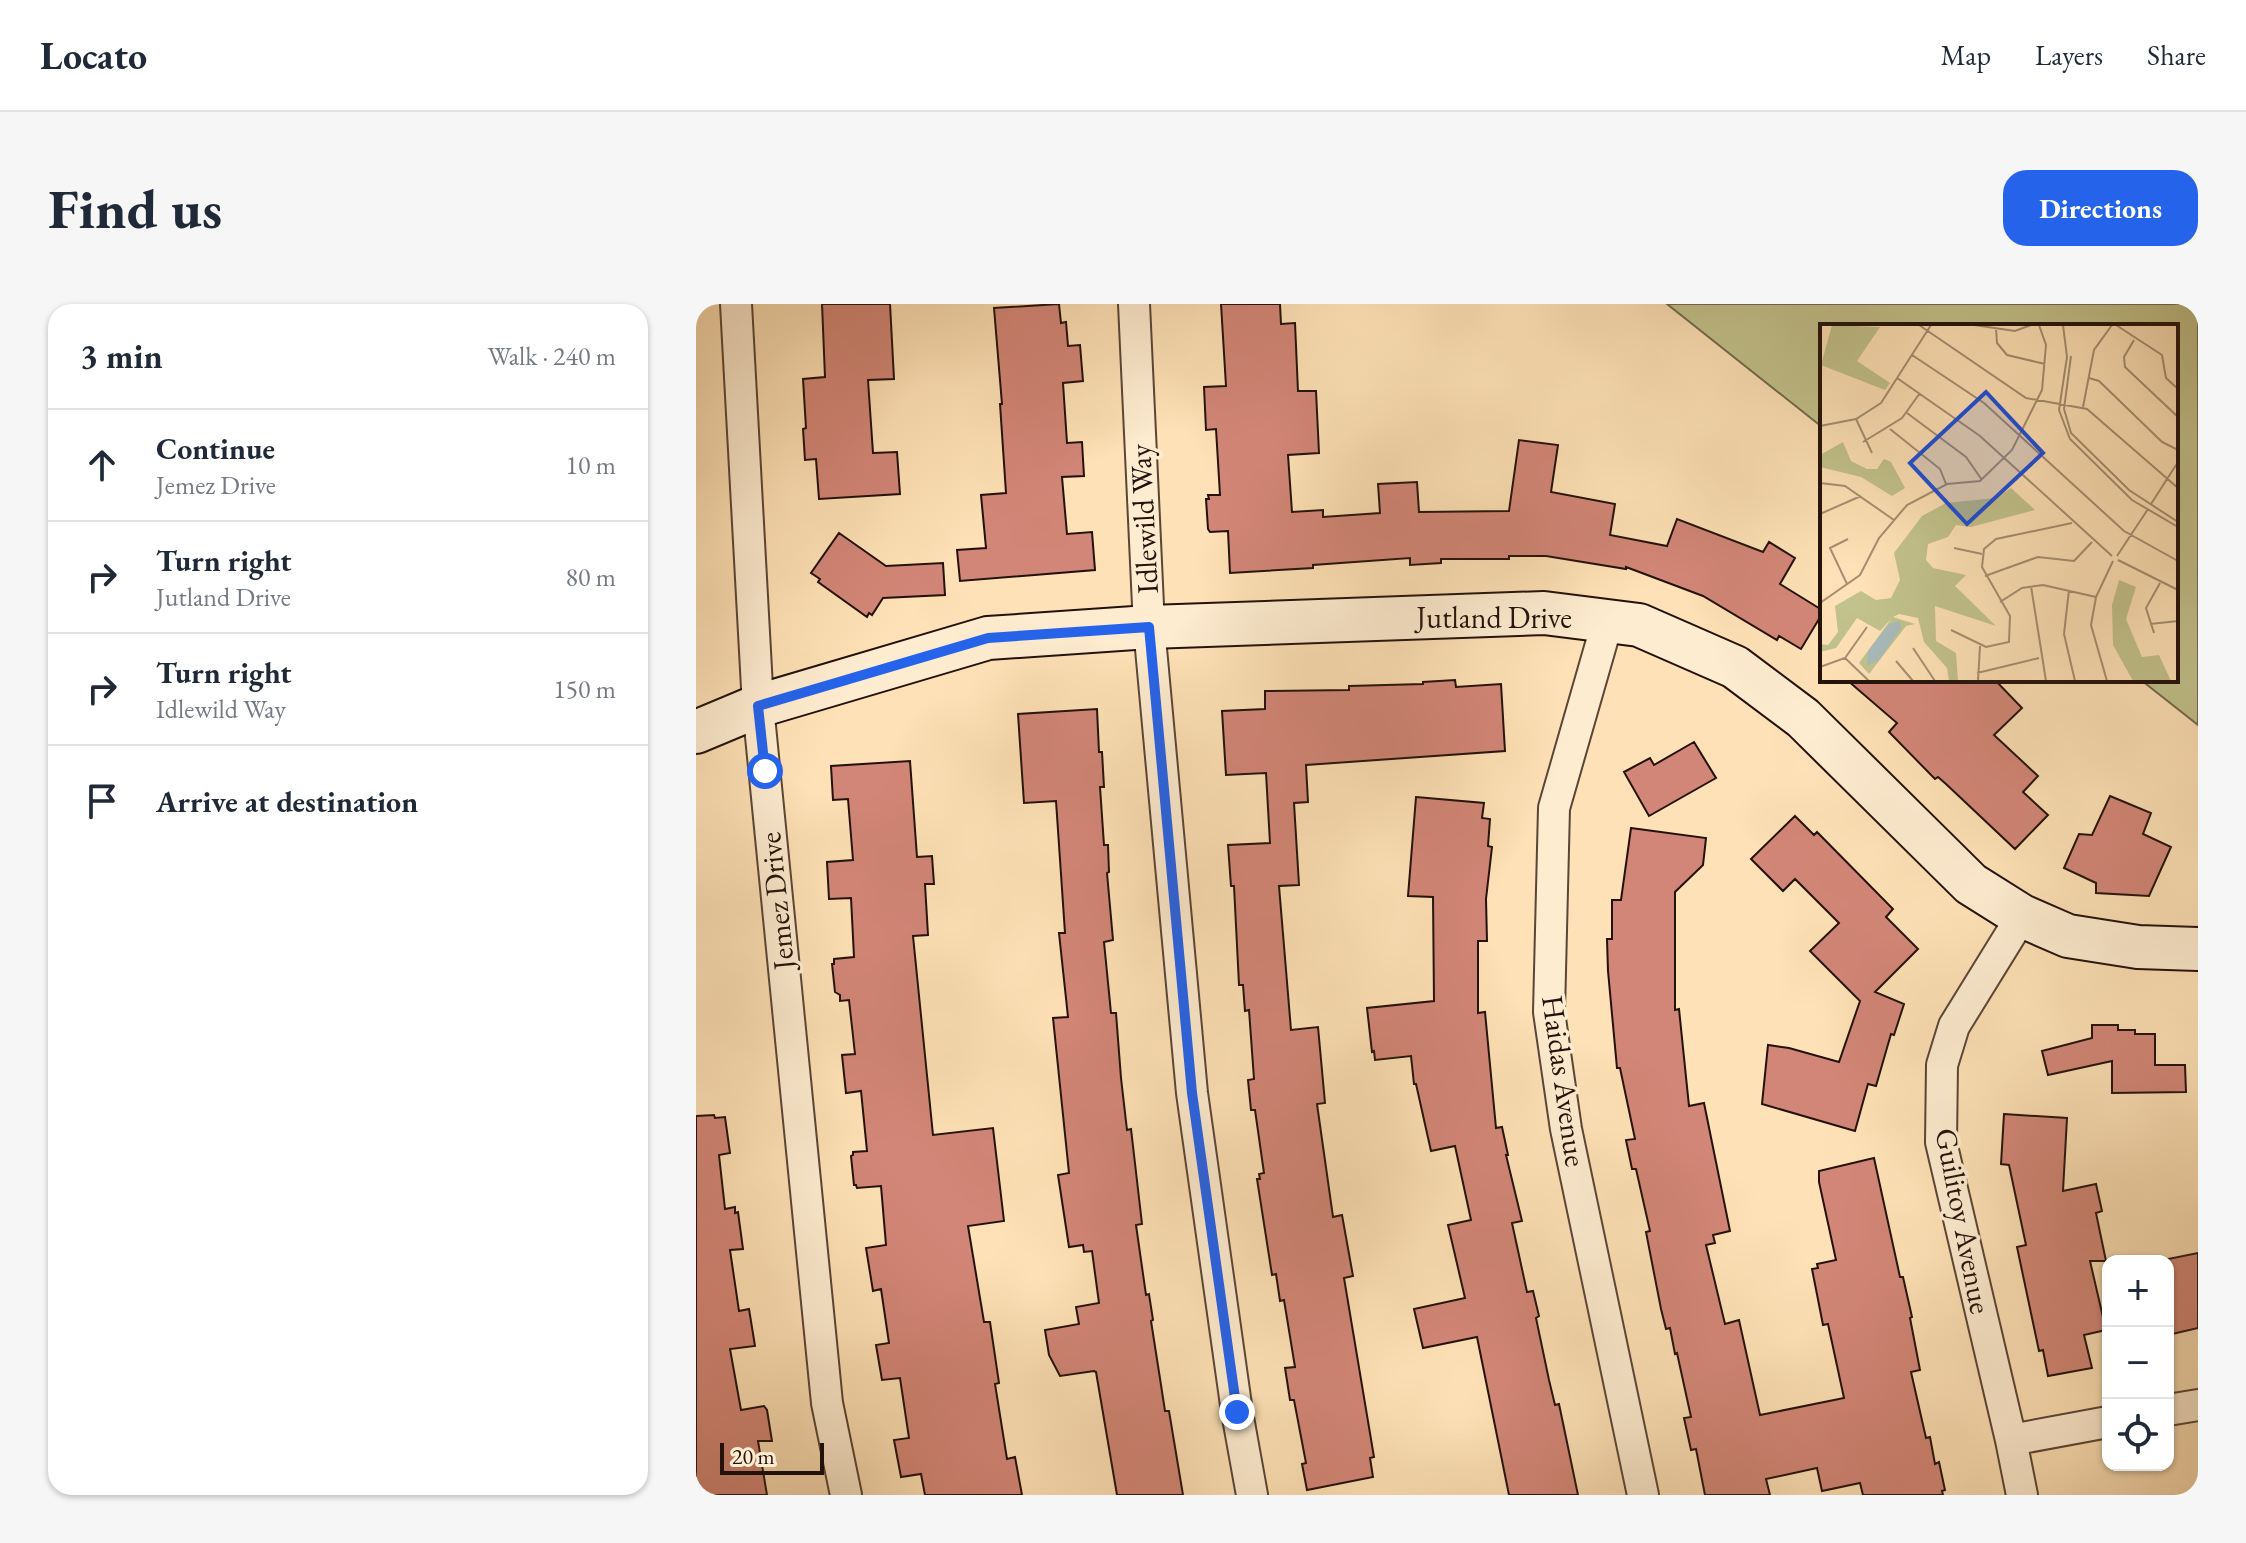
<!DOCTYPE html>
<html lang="en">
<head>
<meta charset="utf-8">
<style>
	body { margin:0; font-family:"EB Garamond",serif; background:#f6f6f7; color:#1f2937 }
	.controls { position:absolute; right:24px; bottom:24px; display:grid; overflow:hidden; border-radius:16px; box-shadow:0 2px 6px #0004 }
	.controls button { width:72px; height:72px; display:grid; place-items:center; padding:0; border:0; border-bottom:2px solid #e0e1e3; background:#fff; color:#1f2937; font:40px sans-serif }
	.scale { position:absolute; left:24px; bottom:20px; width:104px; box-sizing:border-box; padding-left:8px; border:4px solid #23110b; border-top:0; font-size:22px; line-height:28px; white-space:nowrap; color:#23110b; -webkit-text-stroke:6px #feecd0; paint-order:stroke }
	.stop { position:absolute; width:24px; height:24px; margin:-18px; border:6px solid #2563eb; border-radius:50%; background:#fff }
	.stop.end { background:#2563eb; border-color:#fff; box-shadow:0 2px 8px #0008 }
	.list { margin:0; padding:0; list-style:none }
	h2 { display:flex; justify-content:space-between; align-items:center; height:104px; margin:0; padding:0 32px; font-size:34px }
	h2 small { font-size:26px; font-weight:400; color:#747a83 }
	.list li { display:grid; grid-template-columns:52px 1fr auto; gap:24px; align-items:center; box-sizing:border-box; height:112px; padding:0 32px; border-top:2px solid #e0e1e3 }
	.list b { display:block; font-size:30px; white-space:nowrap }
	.list p { margin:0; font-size:26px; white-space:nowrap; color:#747a83 }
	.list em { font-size:26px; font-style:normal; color:#747a83 }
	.icon { flex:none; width:44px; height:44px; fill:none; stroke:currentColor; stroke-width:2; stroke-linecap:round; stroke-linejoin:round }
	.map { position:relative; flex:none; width:1502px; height:1191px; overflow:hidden; border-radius:24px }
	header { display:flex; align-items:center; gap:48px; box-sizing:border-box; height:112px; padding:0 40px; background:#fff; border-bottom:2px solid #e0e1e3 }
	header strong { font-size:38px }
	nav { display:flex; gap:44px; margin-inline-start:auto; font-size:28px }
	.intro { display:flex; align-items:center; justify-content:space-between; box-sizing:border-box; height:192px; padding:0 48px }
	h1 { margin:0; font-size:56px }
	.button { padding:20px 36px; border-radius:24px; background:#2563eb; color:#fff; font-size:28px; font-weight:700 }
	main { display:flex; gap:48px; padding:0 48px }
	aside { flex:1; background:#fff; border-radius:24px; box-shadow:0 2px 6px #0004 }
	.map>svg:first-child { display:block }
	.green { fill:#c2c28c; stroke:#726a4c; stroke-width:2 }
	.building { fill:#d28677; stroke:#23110b; stroke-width:2 }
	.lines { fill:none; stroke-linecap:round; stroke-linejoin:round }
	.street-casing { stroke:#5a4536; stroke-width:34 }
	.secondary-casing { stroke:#23110b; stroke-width:46 }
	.street { stroke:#feecd0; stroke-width:30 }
	.secondary { stroke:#feecd0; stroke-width:42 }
	.route { stroke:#2563eb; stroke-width:10 }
	.labels { text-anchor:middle; stroke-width:7; stroke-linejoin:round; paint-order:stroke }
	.street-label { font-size:30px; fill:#23110b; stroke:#feecd0 }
	.inset-road { fill:none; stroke:#a68e72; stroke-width:2 }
	.view { fill:#1d4ed8; fill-opacity:0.15; stroke:#1d4ed8; stroke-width:4 }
	.inset-edge { fill:none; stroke:#23110b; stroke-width:4 }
</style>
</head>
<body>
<header>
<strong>Locato</strong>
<nav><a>Map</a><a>Layers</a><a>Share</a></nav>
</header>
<div class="intro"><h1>Find us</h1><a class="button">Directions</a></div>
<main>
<aside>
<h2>3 min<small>Walk · 240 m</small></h2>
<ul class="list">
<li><svg class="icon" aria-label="ahead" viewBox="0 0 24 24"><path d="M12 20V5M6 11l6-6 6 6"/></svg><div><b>Continue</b><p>Jemez Drive</p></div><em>10 m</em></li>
<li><svg class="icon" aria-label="right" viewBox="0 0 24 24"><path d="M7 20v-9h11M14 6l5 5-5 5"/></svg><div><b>Turn right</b><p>Jutland Drive</p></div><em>80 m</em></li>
<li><svg class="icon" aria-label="right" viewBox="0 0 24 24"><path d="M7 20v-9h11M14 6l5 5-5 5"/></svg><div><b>Turn right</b><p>Idlewild Way</p></div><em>150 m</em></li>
<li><svg class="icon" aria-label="arrive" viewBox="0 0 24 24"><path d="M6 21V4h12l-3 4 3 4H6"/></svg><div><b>Arrive at destination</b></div></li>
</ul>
</aside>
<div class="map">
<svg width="1502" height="1191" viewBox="0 0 1502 1191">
	<rect width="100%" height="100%" fill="#fee1b6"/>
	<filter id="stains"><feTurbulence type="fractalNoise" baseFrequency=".0025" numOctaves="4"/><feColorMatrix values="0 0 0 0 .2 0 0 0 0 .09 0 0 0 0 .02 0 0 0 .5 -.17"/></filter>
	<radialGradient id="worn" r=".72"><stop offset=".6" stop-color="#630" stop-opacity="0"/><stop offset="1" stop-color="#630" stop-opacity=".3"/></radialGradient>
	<path class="green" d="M971 0H1502V421L1445 376H1480V22H1126V123Z"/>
	<path class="building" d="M126 0H194L198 75 172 76 177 149 201 148 204 190 123 195 120 155 109 156 107 125 110 124 107 75 129 73Z
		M363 0 365 19 370 18 372 42 384 41 387 77 367 79 371 139 386 138 388 172 366 173 371 230 396 228 399 266 264 277 261 246 290 244 285 191 310 189 304 100H306L298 4Z
		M525 0H584L585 20 599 19 602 87H620L623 149 592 151 596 208 627 206V213L684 209 682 180 721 178 723 208 813 207 823 136 862 141 855 188 919 200 914 231 971 242 981 215 1067 248 1073 238 1099 254 1084 280 1126 306V310L1105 345 1083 332 1081 336 1007 292 930 263V265L850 252H813V255H745V259L714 261V254L617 261V264L534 269 532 227 514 228 512 225 510 195H513L512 191H524L520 125 510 126 508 83 530 82Z
		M143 229 190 262 247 259 249 291 187 294 176 311 173 309 171 313 122 278 124 275 115 269Z
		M759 376 760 383 805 380 809 447 610 461 612 498 598 499 603 581 583 582 595 726 622 723 629 799 621 800 637 913 646 911 657 972 648 974 678 1153 674 1154 677 1173 611 1186 606 1160 610 1159 598 1096H594L589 1064 599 1063 588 996 584 997 580 970 576 971 561 875H564L563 870 568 869 559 806H555L552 776 558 775 553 706 549 707 547 681H543L538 582H535L532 541 574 539 570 469 530 471 526 407 569 405V387L653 386V382L727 380V378Z
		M1151 376H1299L1326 404 1298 431 1342 472 1327 488 1352 511 1319 545 1250 480 1242 473 1239 475 1193 428 1201 419Z
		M401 405 403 448H406L408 483H404L408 541H412L413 568 411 569 417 636 408 638 415 709H420L425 774 431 826 435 825 446 920 440 921 450 991 453 990 457 1016 455 1017 465 1081 469 1107H473L487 1191H421L400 1068 398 1067 364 1072 353 1051 349 1026 383 1020 380 1003 403 999 396 947 388 948 387 941 373 943 362 871 373 869 357 714 372 713 363 629H369L360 497 328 499 322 410Z
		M998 438 1020 474 953 512 928 468 954 454 958 461Z
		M214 457 221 553 236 552 238 580H229L232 631 217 632 237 831 297 824 308 917 272 922 288 1018H294L303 1079 299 1080 311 1155 319 1153 326 1191H229L225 1170 205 1173 198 1136 213 1134 204 1074 186 1076 180 1041 193 1039 185 985 177 987 170 944 190 941 185 882 161 884 160 881H158L155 852 157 851V848L171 847 165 787 150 789 146 751 159 750 153 696 144 697V691L139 688 136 660H138V655L158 653 155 594 133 595 131 558 157 556 152 495 137 496 135 462Z
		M1414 492 1455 509 1447 530 1475 543 1453 592 1400 589V579L1368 564 1383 530 1396 531Z
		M720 493 788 499 786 514 794 515 792 542 796 543 790 595 791 637H782V709L789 708 800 824 806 823 812 851H810L826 917 816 919 831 988 837 987 843 1012 840 1014 853 1076 859 1101 863 1100 882 1191H813L781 1033 727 1044 718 1005 769 994 752 921 775 916 759 842 735 847 720 780H718L715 752 679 756 678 747 676 748 671 704 738 697 737 593 712 592Z
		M1099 512 1118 531 1121 528 1197 605 1190 613 1222 645 1179 688 1208 700 1198 731 1195 730 1180 782 1172 780 1159 827 1066 800 1072 741 1093 744 1143 758 1164 697 1114 647 1143 619 1099 575 1087 587 1055 555Z
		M935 524 1010 534 1007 561 979 588V706L983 705 993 802 1008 799 1034 927 1017 931 1019 939 1010 941 1029 1020 1043 1016 1064 1111 1148 1094 1132 1020 1127 1021 1116 965 1122 964 1121 960 1140 956 1123 878V867L1178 854 1204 973H1207L1216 1013 1214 1014 1224 1066 1215 1068 1230 1134 1234 1133 1239 1160 1243 1158 1249 1186 1246 1187 1247 1191H1167L1164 1179 1126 1187 1121 1164 1070 1175 1074 1191H1009L1000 1145 995 1146 988 1114 995 1113 981 1049 979 1050 974 1024 970 1025 965 1005 950 928 954 927 940 865H936L930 836 939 835 924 764H921L912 667 911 635H916V596H925Z
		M1396 721H1422V726H1439V730H1459V761H1489L1490 788 1416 789V757L1352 771 1346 747 1396 734Z
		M1308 810 1371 814 1367 887 1400 880 1406 907 1400 909 1410 957H1394L1410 1026 1388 1031 1396 1064 1352 1072 1347 1046 1343 1047 1321 943 1330 941 1313 861 1305 860Z
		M18 811 19 814 29 813 34 849 23 851 29 905 39 903V909L42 908 47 945 34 946 43 1007 53 1005 59 1042 34 1045 45 1106 68 1102 71 1106 76 1137H62L71 1191H0V812Z
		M1502 949V1024L1472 1031V955Z"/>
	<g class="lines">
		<g class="street-casing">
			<path id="street" d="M40 0 62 402 131 1099 150 1191
				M438 0 453 323 496 789 541 1108 556 1191
				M912 316 858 504 853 708 870 825 947 1191
				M1326 612 1258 722 1246 761 1245 838 1315 1136 1326 1191
				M1472 1106 1502 1101
				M1315 1136 1412 1118"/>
		</g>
		<g class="secondary-casing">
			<path id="secondary" d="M0 428 62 402 292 334 453 323 848 309 943 321 1039 363 1107 414 1275 580 1326 612 1372 632 1442 643 1502 645"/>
		</g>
		<use href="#street" class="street"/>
		<use href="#secondary" class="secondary"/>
	</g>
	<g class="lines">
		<path class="route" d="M69 467 62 402 292 334 453 323 496 789 541 1108"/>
	</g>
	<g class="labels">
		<g class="street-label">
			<text transform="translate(448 215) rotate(-93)" y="10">Idlewild Way</text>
			<text x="798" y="324">Jutland Drive</text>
			<text transform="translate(81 597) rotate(-96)" y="10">Jemez Drive</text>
			<text transform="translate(868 777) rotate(82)" y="10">Haidas Avenue</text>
			<text transform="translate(1267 917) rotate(79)" y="10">Guilitoy Avenue</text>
		</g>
	</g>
	<g transform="translate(1124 20)">
		<rect width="358" height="358" fill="#fee1b6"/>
		<path d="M12 1 60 3 37 37 70 59 65 66 1 41ZM23 118 31 137 47 145H57L64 135 71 138 85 164 72 172 41 153 0 143V131ZM191 164 215 186 151 203 136 201 128 213 108 220 106 236 113 244 146 251 135 262 176 302 115 282 116 317 136 329 138 357H129L127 344 104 318 98 294 79 290 73 293 95 300 86 302 49 350 39 339 72 294 60 307 37 294 16 324 0 328V320L8 321 18 308 15 282 41 267 56 276 71 274 80 256 74 229 102 192 126 179 176 174ZM299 256 316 263 306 295 322 333 339 331 351 357H313L293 321 292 281Z" fill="#c2c28c"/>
		<path d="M80 297 81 304 59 336 47 341 48 327 69 300Z" fill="#a7baba"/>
		<path class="inset-road" d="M99 1 206 74 267 85 358 164M154 1 195 7 211 1M243 1 247 33 239 86 250 115 312 176 358 203M296 1 342 31 346 54 358 65M176 4 177 19 187 31 225 40M314 16 304 33 305 43 358 93M92 31 164 79 304 207 358 237M251 32 244 85 251 109 309 166 358 198M77 54 160 112 292 232M269 54 279 57 342 118 358 126M263 83 274 26 292 1M87 89 146 133 162 156M36 95 52 129M0 102 36 95 61 79 111 1M70 105 120 145 126 160M43 118 82 94 100 69M0 159 25 162 74 196M331 180 358 138M0 190 41 172M134 224 162 230M297 232 328 185M298 236 358 266M165 252 218 233 254 237 272 218M27 260 10 224 28 215M211 262 226 357M249 266 244 310 255 357M180 278 202 264 223 261 276 273M0 279 40 251 59 214 87 181 127 160 160 157 192 126 222 66 226 21 219 1M330 300 358 297M131 306 166 323 189 318 190 292 162 243 164 225 176 215 252 199M334 309 326 284 340 259M93 324 115 357M25 334 49 357M76 337 93 357M0 343 25 334 47 303M157 349 219 334M158 357 160 322M287 357 271 301 276 273 293 237"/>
		<path class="view" d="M166 68 223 129 147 200 90 139Z"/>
		<rect width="358" height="358" class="inset-edge"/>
	</g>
	<rect width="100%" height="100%" filter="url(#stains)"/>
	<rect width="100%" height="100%" fill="url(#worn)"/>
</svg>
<div class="controls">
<button>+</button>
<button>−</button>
<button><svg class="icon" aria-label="locate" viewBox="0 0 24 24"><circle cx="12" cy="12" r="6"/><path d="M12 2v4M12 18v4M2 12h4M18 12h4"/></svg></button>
</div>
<div class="scale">20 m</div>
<div class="stop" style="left:69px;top:467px"></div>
<div class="stop end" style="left:541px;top:1108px"></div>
</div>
</main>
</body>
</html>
